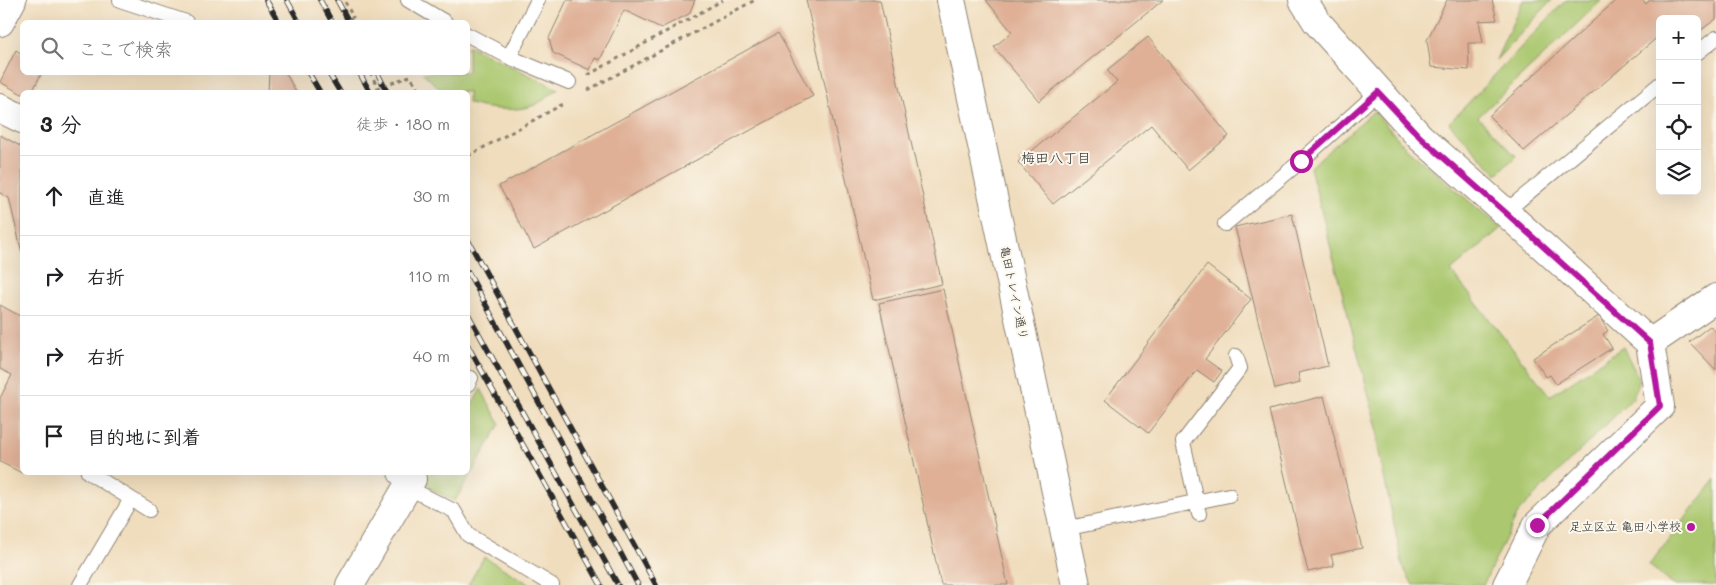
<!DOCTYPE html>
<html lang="ja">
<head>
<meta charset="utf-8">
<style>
	body { margin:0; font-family:Mali,"Klee One",sans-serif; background:#f2f2f2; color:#202124 }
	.controls { position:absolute; right:15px; top:15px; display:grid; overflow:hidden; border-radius:8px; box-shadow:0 5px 20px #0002 }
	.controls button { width:45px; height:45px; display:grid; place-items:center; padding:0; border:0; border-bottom:1px solid #e0e0e0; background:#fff; color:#202124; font:25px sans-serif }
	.stop { position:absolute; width:15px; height:15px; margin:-11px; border:4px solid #b5179e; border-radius:50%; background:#fff }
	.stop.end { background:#b5179e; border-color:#fff; box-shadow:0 1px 5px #0008 }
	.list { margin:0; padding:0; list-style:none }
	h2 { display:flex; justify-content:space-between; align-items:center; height:65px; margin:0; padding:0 20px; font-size:21px }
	h2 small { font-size:16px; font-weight:400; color:#757577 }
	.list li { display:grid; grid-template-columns:32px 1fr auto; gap:15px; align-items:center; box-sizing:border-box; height:80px; padding:0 20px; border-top:1px solid #e0e0e0 }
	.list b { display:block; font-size:19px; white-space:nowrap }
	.list em { font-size:16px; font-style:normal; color:#757577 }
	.icon { flex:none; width:28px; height:28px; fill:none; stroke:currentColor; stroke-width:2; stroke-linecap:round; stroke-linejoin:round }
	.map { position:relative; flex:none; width:1716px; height:585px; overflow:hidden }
	.search { position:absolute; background:#fff; box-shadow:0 5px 20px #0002; left:20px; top:20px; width:450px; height:55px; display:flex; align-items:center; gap:12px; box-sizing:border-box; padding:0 18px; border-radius:8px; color:#757577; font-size:19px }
	.panel { position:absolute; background:#fff; box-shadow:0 5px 20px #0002; left:20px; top:90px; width:450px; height:385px; border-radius:8px }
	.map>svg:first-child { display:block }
	.green { fill:#abc86f; stroke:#6b7a4d }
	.building { fill:#dfb096 }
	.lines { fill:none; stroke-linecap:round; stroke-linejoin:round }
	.service-casing { stroke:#8e8474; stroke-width:16 }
	.minor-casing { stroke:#8e8474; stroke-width:30 }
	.tertiary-casing { stroke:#8e8474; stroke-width:30 }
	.path { stroke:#8e8474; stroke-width:3; stroke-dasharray:4 4; stroke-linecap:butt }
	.service { stroke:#fff; stroke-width:14 }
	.minor { stroke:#fff; stroke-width:28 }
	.tertiary { stroke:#fff; stroke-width:28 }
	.rail-casing { stroke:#2b2b2b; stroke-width:5.5 }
	.rail { stroke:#fbf7ec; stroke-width:4; stroke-dasharray:11; stroke-linecap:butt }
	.route { stroke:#b5179e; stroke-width:6 }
	.poi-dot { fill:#b5179e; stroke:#fbf7ec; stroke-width:2 }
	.labels { text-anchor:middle; stroke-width:4; stroke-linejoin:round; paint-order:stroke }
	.street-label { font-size:12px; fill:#2b2b2b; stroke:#fbf7ec }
	.poi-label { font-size:12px; fill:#2b2b2b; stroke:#fbf7ec; text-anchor:end }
	.neighbourhood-label { font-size:14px; fill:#2b2b2b; stroke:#fbf7ec }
</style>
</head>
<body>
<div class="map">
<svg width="1716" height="585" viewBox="0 0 1716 585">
	<rect width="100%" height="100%" fill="#fbf7ec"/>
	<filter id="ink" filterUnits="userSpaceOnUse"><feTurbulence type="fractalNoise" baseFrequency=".02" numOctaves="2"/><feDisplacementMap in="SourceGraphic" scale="10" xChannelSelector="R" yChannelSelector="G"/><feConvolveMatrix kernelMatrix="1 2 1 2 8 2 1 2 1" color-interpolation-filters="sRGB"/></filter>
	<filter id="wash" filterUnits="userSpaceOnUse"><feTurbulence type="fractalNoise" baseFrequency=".0096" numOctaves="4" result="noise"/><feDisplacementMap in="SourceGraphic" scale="20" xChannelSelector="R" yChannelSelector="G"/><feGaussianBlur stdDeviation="1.12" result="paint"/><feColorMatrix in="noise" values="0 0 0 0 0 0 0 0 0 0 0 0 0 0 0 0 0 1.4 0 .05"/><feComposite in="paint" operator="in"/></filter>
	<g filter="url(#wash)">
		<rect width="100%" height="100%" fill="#f0ddbd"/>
		<path class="green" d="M1523 0H1552L1496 60Z
			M1566 0H1602L1478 117 1516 156 1497 174 1449 123Z
			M468 45 558 89C551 94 543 101 535 105 519 112 484 110 468 103V92H443L423 73 468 72Z
			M1374 111 1407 149 1501 228 1451 271 1550 396 1623 347 1639 379 1633 398 1519 511 1483 585H1413L1403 567 1377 443 1378 432 1310 167Z
			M481 389 500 424 455 501 431 489 426 480 430 473 468 472V411Z
			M1716 479V585H1673L1649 565Z
			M484 557 531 585H468Z"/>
		<g id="blocks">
			<path class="building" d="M567 0H695L689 14 661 28 624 10 600 60 595 58 590 70 553 53 549 38Z
				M806 0H880L942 284 873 300Z
				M986 0H1163L1039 101 994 47 1012 32Z
				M1447 0H1492L1497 20 1479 21 1483 43H1468L1469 70 1431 67 1427 40Z
				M1616 0H1642L1646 4 1650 0H1714L1716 2V19L1697 33V19H1660V35L1524 151 1489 116Z
				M778 33 813 96 534 249 499 186Z
				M1148 37 1229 136 1188 170 1151 125 1053 204 1018 162 1117 82 1107 70Z
				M16 50 22 54V72H42L32 92 22 94 0 82Z
				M269 72H285L296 92H268Z
				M0 135 22 147V253L9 198 0 193Z
				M1292 214 1328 366 1298 373 1300 383 1275 389 1235 227Z
				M1207 265 1251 299 1205 359 1222 371 1214 382 1197 370 1148 433 1105 400Z
				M943 289 1008 585H941L879 303Z
				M0 305 22 317V473L0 462V398L12 375 0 369Z
				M1599 316 1608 331 1603 334 1612 348 1556 384 1550 375 1546 377 1533 358Z
				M1710 326 1716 332V370L1689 342Z
				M1324 396 1362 548 1331 555 1334 566 1308 572 1269 410Z"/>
		</g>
	</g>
	<g filter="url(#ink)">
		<use href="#blocks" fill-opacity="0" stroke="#8e8474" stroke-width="1"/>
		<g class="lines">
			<g class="service-casing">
				<path id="service" d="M120 0 186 22
					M408 0 445 22
					M468 35 509 57 569 82
					M1697 53 1716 38
					M509 57 538 0
					M1505 212 1660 84
					M1225 224 1301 161 1378 92
					M468 384 471 378
					M88 472 149 510
					M407 487 454 511 468 535 552 585
					M1199 514 1183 442 1240 368 1236 356
					M1064 529 1229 495
					M80 585 131 499"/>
			</g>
			<g class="minor-casing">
				<path id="minor" d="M1303 0 1317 22 1420 137 1505 212 1650 343 1660 406 1537 525 1507 585
					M0 108 22 119
					M1650 343 1716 298
					M350 585 412 479 402 472"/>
			</g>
			<g class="tertiary-casing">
				<path id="tertiary" d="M951 0 1076 585
					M0 22 12 0"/>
			</g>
			<path class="path" d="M343 22 353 17 344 0
				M370 72 378 88 410 76 421 92
				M588 75 723 0
				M588 90 755 0
				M468 156 565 103"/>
			<use href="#service" class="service"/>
			<use href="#minor" class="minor"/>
			<use href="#tertiary" class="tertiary"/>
			<g class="rail-casing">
				<path id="rail" d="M266 0 279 22
					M287 0 299 22
					M320 0 332 22
					M337 0 349 22
					M308 72 320 92
					M328 72 340 92
					M359 72 370 92
					M377 72 387 92
					M468 240 656 585
					M468 272 638 585
					M468 314 618 585
					M468 346 601 585"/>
			</g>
			<use href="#rail" class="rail"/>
		</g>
	</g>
	<g class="lines" filter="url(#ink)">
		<path class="route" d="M1301 161 1378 92 1420 137 1505 212 1650 343 1660 406 1537 525"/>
	</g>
	<circle class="poi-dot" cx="1691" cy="527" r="5"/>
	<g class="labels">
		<g class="street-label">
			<text transform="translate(1014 293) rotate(78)" y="4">亀田トレイン通り</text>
		</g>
		<g class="poi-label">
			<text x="1681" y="531">足立区立 亀田小学校</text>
		</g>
		<g class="neighbourhood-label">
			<text x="1056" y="163">梅田八丁目</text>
		</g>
	</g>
</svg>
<div class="controls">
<button>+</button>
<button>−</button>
<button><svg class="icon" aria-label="locate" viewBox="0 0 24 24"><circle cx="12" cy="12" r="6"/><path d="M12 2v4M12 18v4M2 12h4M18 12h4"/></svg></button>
<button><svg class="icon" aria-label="layers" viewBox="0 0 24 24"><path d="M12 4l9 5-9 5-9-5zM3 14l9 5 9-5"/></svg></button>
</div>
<div class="stop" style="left:1301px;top:161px"></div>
<div class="stop end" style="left:1537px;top:525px"></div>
<div class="search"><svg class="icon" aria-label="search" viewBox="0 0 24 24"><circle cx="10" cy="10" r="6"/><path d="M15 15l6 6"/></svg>ここで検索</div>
<section class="panel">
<h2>3 分<small>徒歩 · 180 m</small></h2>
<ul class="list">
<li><svg class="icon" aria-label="ahead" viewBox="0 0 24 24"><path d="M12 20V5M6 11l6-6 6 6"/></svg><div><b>直進</b></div><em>30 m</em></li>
<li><svg class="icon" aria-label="right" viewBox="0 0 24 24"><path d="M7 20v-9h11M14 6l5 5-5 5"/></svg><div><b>右折</b></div><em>110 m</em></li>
<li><svg class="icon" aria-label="right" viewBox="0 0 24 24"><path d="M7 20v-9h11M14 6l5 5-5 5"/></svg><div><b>右折</b></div><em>40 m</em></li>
<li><svg class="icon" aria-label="arrive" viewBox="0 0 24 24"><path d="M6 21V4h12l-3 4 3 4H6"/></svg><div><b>目的地に到着</b></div></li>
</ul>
</section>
</div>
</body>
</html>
